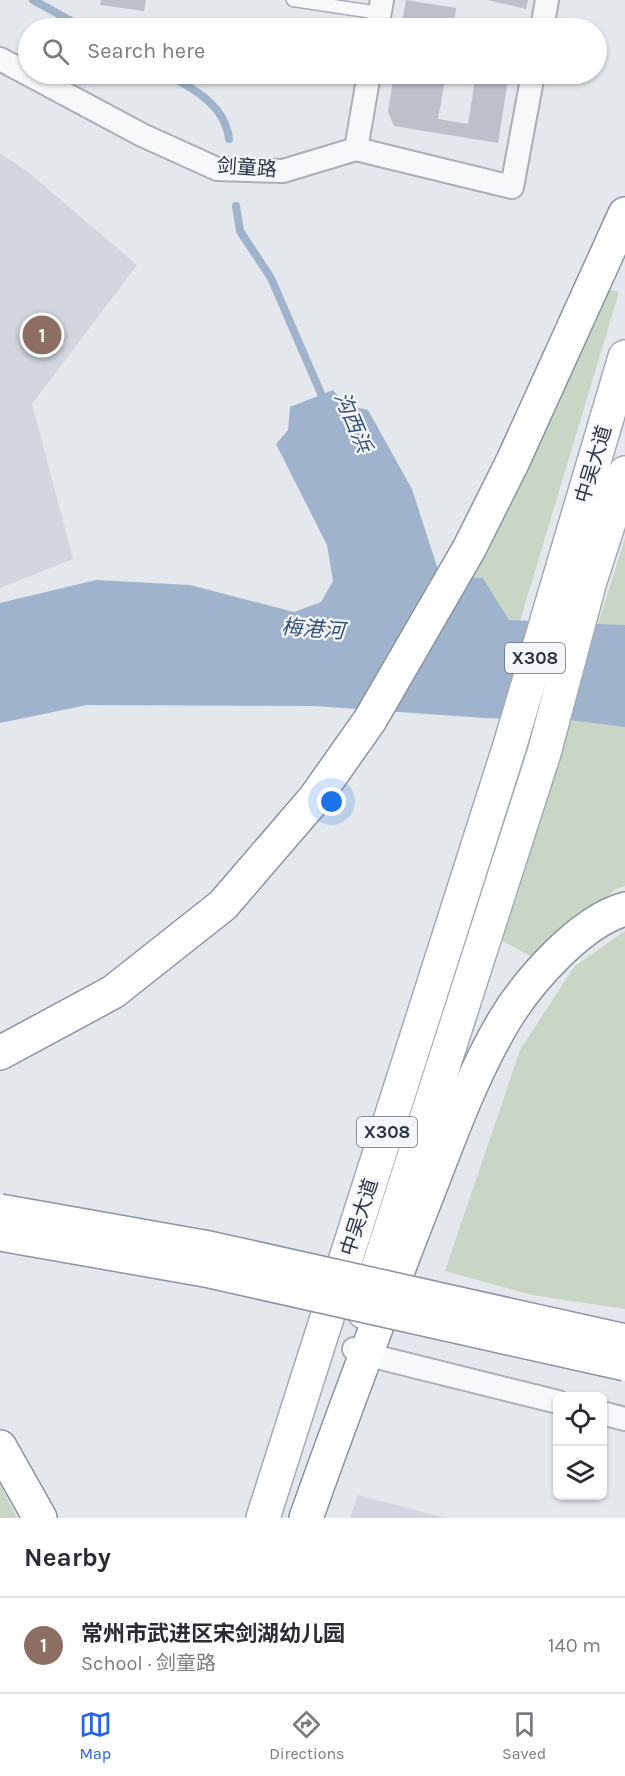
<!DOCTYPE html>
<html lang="en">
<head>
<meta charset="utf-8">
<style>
	body { margin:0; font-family:Karla,"Noto Sans SC",sans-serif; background:#f2f2f3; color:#2b2b33 }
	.controls { position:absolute; right:18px; bottom:18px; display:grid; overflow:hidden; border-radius:9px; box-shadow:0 2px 4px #0004 }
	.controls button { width:54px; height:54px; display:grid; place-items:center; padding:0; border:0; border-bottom:2px solid #e1e1e2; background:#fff; color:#2b2b33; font:30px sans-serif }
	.you { position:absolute; left:332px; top:802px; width:21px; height:21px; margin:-15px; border:4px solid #fff; border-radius:50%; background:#1a73e8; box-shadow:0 0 0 9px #1a73e833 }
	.badge { display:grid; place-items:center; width:39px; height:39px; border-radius:50%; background:#2563eb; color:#fff; font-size:20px; font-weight:700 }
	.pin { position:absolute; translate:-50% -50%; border:3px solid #fff; box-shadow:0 2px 6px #0006 }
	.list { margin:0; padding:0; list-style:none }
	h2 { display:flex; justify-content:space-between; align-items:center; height:78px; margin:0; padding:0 24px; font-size:26px }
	h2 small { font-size:20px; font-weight:400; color:#7c7c81 }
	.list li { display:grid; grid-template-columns:39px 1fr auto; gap:18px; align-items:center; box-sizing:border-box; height:96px; padding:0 24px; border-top:2px solid #e1e1e2 }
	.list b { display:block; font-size:22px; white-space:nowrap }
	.list p { margin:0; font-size:20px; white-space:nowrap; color:#7c7c81 }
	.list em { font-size:20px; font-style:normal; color:#7c7c81 }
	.icon { flex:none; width:33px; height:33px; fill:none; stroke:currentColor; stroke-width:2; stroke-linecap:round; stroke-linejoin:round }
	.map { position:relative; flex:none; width:625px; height:1518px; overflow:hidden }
	.search { position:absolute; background:#fff; box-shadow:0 2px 4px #0004; left:18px; right:18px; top:18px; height:66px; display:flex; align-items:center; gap:15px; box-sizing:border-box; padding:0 21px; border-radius:33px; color:#7c7c81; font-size:22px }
	.sheet { height:174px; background:#fff }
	nav { display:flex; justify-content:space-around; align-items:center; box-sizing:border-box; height:84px; border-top:2px solid #e1e1e2; background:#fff; font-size:16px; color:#7c7c81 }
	nav a { display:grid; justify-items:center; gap:3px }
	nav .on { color:#2563eb }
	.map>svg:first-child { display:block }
	.built { fill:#d2d6de }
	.green { fill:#c9d6c5 }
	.water { fill:#9fb4cc }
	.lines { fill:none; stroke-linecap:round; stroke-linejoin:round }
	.stream { stroke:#9fb4cc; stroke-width:8 }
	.building { fill:#bbc0ca }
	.lane-casing { stroke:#a9aeb7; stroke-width:15 }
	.street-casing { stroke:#a9aeb7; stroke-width:26 }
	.primary-casing { stroke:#a3abb8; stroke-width:36 }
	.highway-casing { stroke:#8b94a3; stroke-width:36 }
	.lane { stroke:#f7f8fa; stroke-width:12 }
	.street { stroke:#f7f8fa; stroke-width:22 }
	.primary { stroke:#fff; stroke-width:33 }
	.highway { stroke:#fff; stroke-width:33 }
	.highway-bridge-casing { stroke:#8b94a3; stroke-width:36; stroke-linecap:butt }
	.highway-bridge { stroke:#fff; stroke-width:33 }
	.labels { text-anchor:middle; stroke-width:4.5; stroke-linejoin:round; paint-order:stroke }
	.shield { fill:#f4f6f9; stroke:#676e7b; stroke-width:1.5 }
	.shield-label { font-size:18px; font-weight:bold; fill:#2b3445 }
	.street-label { font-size:20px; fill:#2b3445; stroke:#f4f6f9 }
	.water-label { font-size:21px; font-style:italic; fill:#34527a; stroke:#f4f6f9 }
</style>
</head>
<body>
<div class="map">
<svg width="625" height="1518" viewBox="0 0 625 1518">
	<rect width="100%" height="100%" fill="#e4e7ec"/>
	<path class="built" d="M0 153 28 172 137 265 32 404 73 559 0 588Z
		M358 1495 446 1518H350Z"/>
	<path class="green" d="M608 289 619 292 520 621 509 620 483 578 471 577 525 475Z
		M625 538V625L598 624Z
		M567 720 625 727V886L616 889 530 956 501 940 557 761Z
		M625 931V1309L532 1295 445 1271 520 1050 574 967Z
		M0 1485 17 1518H0Z"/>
	<path class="water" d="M333 390 345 405 368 410 412 489 440 576 483 578 509 620 625 625V727L567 720 484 718 315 706 87 705 0 723V603L96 580 190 585 294 612 321 602 333 581 327 545 276 444 288 430 290 407Z"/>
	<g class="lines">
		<path class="stream" d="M33 0 84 28
			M166 74C193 88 225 105 229 139
			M236 206 240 231 271 278 325 403"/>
	</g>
	<path class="building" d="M101 0H146L144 11 100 5Z
		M406 0 456 8 453 28H401Z
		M487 0H528L526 9Z
		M485 18 518 24 517 28H483Z
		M394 74H446L438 119 468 124 476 74H509L498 143 394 126 388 112Z"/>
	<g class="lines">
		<g class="lane-casing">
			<path id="lane" d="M293 0 380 13"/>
		</g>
		<g class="street-casing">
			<path id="street" d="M377 28 382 0
				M542 28 547 0
				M0 59 142 135 217 169 283 171 356 149 512 187 533 74
				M356 149 369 74
				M354 1349 365 1354 558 1402
				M602 1413 625 1419"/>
		</g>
		<g class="primary-casing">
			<path id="primary" d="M364 1312 544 753 590 581 625 473
				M263 1518 510 745 625 357"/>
		</g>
		<g class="highway-casing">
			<path id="highway" d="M0 1053 113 992 223 905 315 798 370 720 469 549 513 461 625 214
				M0 1447 40 1518
				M306 1518C343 1414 382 1311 422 1208 447 1145 469 1080 504 1021 528 981 580 922 625 909"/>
		</g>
		<use href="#lane" class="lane"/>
		<use href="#street" class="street"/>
		<use href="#primary" class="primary"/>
		<use href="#highway" class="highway"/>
		<g class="highway-bridge-casing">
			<path id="highway-bridge" d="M0 1211 209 1248 625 1341
				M0 1234 205 1270 625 1364"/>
		</g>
		<use href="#highway-bridge" class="highway-bridge"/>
	</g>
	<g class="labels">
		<g class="shield">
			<rect x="505" y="643" width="60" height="30" rx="4.5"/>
			<rect x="357" y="1117" width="60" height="30" rx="4.5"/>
		</g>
		<g class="shield-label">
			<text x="535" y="664">X308</text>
			<text x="387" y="1138">X308</text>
		</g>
		<g class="street-label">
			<text transform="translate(247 167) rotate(4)" y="7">剑童路</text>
			<text transform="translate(593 464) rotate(-73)" y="7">中吴大道</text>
			<text transform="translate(359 1217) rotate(-72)" y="7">中吴大道</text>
		</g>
		<g class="water-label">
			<text transform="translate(353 422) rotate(67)" y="7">沟西浜</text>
			<text transform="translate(313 629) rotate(4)" y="7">梅港河</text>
		</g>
	</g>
</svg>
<div class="controls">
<button><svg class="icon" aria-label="locate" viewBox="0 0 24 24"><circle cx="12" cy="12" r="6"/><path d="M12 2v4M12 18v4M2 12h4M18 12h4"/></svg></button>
<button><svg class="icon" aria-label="layers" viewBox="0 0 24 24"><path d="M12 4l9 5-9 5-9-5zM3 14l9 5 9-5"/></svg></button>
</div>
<div class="you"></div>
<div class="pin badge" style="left:42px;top:335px;background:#8d6e63">1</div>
<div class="search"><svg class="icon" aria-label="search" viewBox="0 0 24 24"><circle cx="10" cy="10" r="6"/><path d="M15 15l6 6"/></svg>Search here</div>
</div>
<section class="sheet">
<h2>Nearby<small></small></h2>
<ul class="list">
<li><span class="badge" style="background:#8d6e63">1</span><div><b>常州市武进区宋剑湖幼儿园</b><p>School · 剑童路</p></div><em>140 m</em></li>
</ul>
</section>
<nav>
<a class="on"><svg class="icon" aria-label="map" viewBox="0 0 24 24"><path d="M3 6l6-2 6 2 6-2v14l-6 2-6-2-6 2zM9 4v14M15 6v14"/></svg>Map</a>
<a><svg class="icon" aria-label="directions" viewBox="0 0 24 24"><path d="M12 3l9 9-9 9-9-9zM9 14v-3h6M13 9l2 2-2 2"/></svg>Directions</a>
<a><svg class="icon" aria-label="saved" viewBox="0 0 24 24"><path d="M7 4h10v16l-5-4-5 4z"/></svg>Saved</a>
</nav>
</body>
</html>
